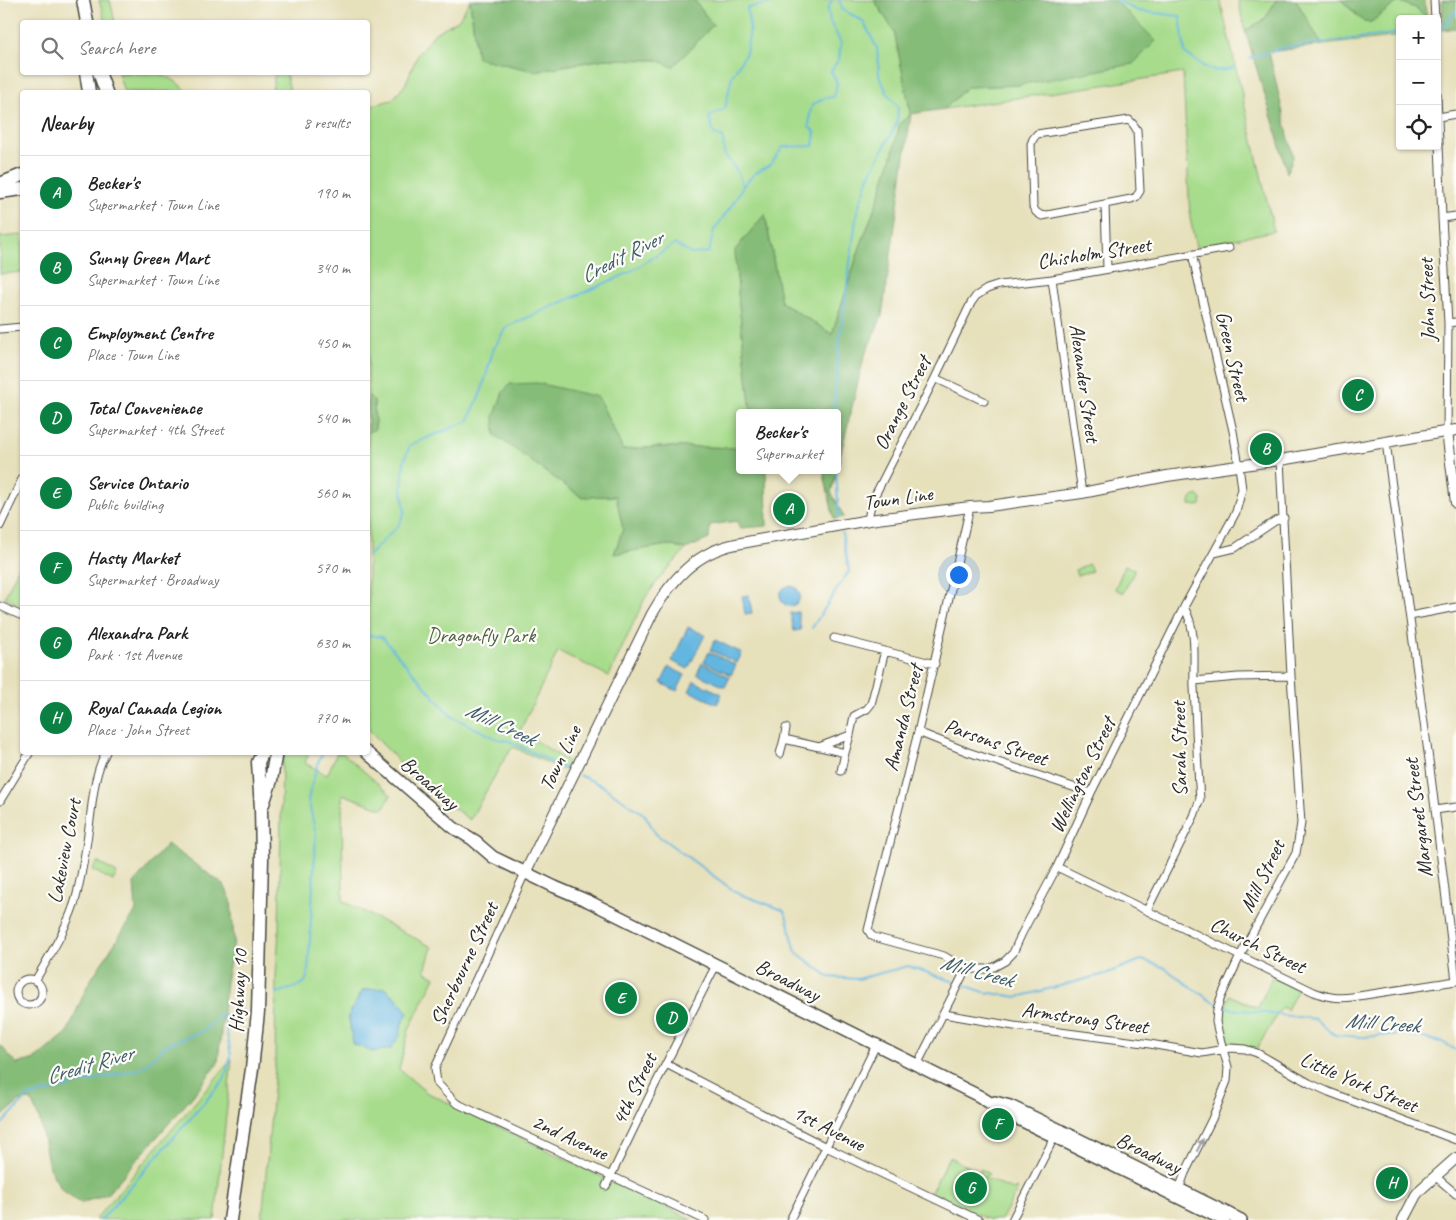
<!DOCTYPE html>
<html lang="en">
<head>
<meta charset="utf-8">
<style>
	body { margin:0; font-family:Caveat,sans-serif; background:#f6f6f6; color:#222 }
	.controls { position:absolute; right:15px; top:15px; display:grid; overflow:hidden; border-radius:5px; box-shadow:0 1px 4px #0004 }
	.controls button { width:45px; height:45px; display:grid; place-items:center; padding:0; border:0; border-bottom:1px solid #e0e0e0; background:#fff; color:#222; font:25px sans-serif }
	.you { position:absolute; left:958px; top:574px; width:18px; height:18px; margin:-12px; border:4px solid #fff; border-radius:50%; background:#1a73e8; box-shadow:0 0 0 8px #1a73e833 }
	.badge { display:grid; place-items:center; width:32px; height:32px; border-radius:50%; background:#0b8043; color:#fff; font-size:16px; font-weight:700 }
	.pin { position:absolute; translate:-50% -50%; border:2px solid #fff; box-shadow:0 1px 5px #0006 }
	.popup { position:absolute; left:736px; top:409px; width:105px; height:65px; box-sizing:border-box; display:grid; place-content:center; border-radius:5px; background:#fff; filter:drop-shadow(0 1px 4px #0005); font-size:16px; white-space:nowrap; color:#767676 }
	.popup b { font-size:19px; color:#222 }
	.popup::after { content:''; position:absolute; left:50%; top:100%; margin-left:-10px; border:10px solid transparent; border-top-color:#fff }
	.list { margin:0; padding:0; list-style:none }
	h2 { display:flex; justify-content:space-between; align-items:center; height:65px; margin:0; padding:0 20px; font-size:21px }
	h2 small { font-size:16px; font-weight:400; color:#767676 }
	.list li { display:grid; grid-template-columns:32px 1fr auto; gap:15px; align-items:center; box-sizing:border-box; height:75px; padding:0 20px; border-top:1px solid #e0e0e0 }
	.list b { display:block; font-size:19px; white-space:nowrap }
	.list p { margin:0; font-size:16px; white-space:nowrap; color:#767676 }
	.list em { font-size:16px; font-style:normal; color:#767676 }
	.icon { flex:none; width:28px; height:28px; fill:none; stroke:currentColor; stroke-width:2; stroke-linecap:round; stroke-linejoin:round }
	.map { position:relative; flex:none; width:1456px; height:1220px; overflow:hidden }
	.search { position:absolute; background:#fff; box-shadow:0 1px 4px #0004; left:20px; top:20px; width:350px; height:55px; display:flex; align-items:center; gap:12px; box-sizing:border-box; padding:0 18px; border-radius:5px; color:#767676; font-size:19px }
	.panel { position:absolute; background:#fff; box-shadow:0 1px 4px #0004; left:20px; top:90px; width:350px; height:665px; border-radius:5px }
	.map>svg:first-child { display:block }
	.green { fill:#a7dc8c; stroke:#69845c; fill-rule:evenodd }
	.forest { fill:#85bc78; stroke:#587452 }
	.water { fill:#64b6e0; stroke:#487086 }
	.lines { fill:none; stroke-linecap:round; stroke-linejoin:round }
	.stream { stroke:#64b6e0; stroke-width:2 }
	.street-casing { stroke:#474641; stroke-width:9 }
	.secondary-casing { stroke:#474641; stroke-width:12 }
	.primary-casing { stroke:#474641; stroke-width:14 }
	.highway-casing { stroke:#474641; stroke-width:15 }
	.street { stroke:#fff; stroke-width:7 }
	.secondary { stroke:#fff; stroke-width:10 }
	.primary { stroke:#fff; stroke-width:11 }
	.highway { stroke:#fff; stroke-width:12 }
	.oneway { fill:#a0a0a0 }
	.labels { text-anchor:middle; stroke-width:4.5; stroke-linejoin:round; paint-order:stroke }
	.street-label { font-size:21px; fill:#2b2b2b; stroke:#fdfcf7 }
	.park-label { font-size:21px; fill:#506048; stroke:#fdfcf7 }
	.water-label { font-size:22px; font-style:italic; fill:#3f5c6a; stroke:#fdfcf7 }
</style>
</head>
<body>
<div class="map">
<svg width="1456" height="1220" viewBox="0 0 1456 1220">
	<rect width="100%" height="100%" fill="#fdfcf7"/>
	<filter id="ink" filterUnits="userSpaceOnUse"><feTurbulence type="fractalNoise" baseFrequency=".02" numOctaves="2"/><feDisplacementMap in="SourceGraphic" scale="10" xChannelSelector="R" yChannelSelector="G"/><feConvolveMatrix kernelMatrix="1 2 1 2 8 2 1 2 1" color-interpolation-filters="sRGB"/></filter>
	<filter id="wash" filterUnits="userSpaceOnUse"><feTurbulence type="fractalNoise" baseFrequency=".0096" numOctaves="4" result="noise"/><feDisplacementMap in="SourceGraphic" scale="20" xChannelSelector="R" yChannelSelector="G"/><feGaussianBlur stdDeviation="1.12" result="paint"/><feColorMatrix in="noise" values="0 0 0 0 0 0 0 0 0 0 0 0 0 0 0 0 0 1.4 0 .05"/><feComposite in="paint" operator="in"/></filter>
	<g filter="url(#wash)">
		<rect width="100%" height="100%" fill="#e6e0bb"/>
		<path class="green" d="M99 0H110L115 22H105Z
			M694 0H874L894 31 911 114 900 123 892 156 880 194 860 247 832 334 781 302 765 214 735 250 739 305 751 413H740V448C701 447 662 445 623 450L598 397 581 497 616 496 623 529 614 554 668 545 686 549 659 579 645 598 609 676 558 651 520 731 569 762 563 770 513 747 506 756 470 820 436 795 408 771 368 729V432L375 429 374 401 368 395V106L392 100 405 85 418 54 435 33 458 20 470 1 477 57 534 71 605 59 657 60 713 25Z
			M1115 0H1220L1274 231 1196 247 1190 218 1183 73 944 109 967 87 1019 85 1156 41Z
			M1238 0H1276L1265 19 1245 31Z
			M1296 0H1341L1364 22H1371L1399 1 1417 9 1426 19H1400V36L1322 45Z
			M275 72 286 73 290 92H272Z
			M118 73H158L175 81 188 92H124Z
			M22 235V272L0 274V237Z
			M1198 495 1202 500 1201 505 1198 506 1190 505C1190 498 1192 497 1198 495Z
			M22 559V606L5 597Z
			M1089 564 1092 571 1077 576 1075 570Z
			M1125 565 1134 569V572L1123 593 1115 589Z
			M284 753H309L305 763 327 775 337 753H343L391 795 383 809 342 794 343 901 432 947 425 971 435 977 409 1030 399 1069 426 1092 692 1220H262L275 1066 276 976 279 930 282 760ZM397 998 407 1013 402 1024 400 1035Z
			M97 862 117 873 113 881 92 870Z
			M1272 977 1298 989 1287 1010 1282 1007 1256 1050 1239 1044 1227 1043 1226 1041 1223 1015 1229 995 1258 1008Z
			M232 1059 215 1220H95Z
			M949 1157 979 1172 981 1169 989 1174 984 1177 1012 1190 1017 1188 1018 1189 1001 1220H989L931 1192Z"/>
		<path class="forest" d="M470 0H694L713 25 673 67 657 60 605 59 534 71 477 58Z
			M874 0H1115L1156 41 1133 64 1019 85 967 87 944 109 911 114 882 316 864 357 838 465V413H751L739 305 735 250 765 214 781 302 832 334 860 247 880 194 892 156 900 123 911 114 894 31Z
			M1276 0H1296L1322 45 1269 52 1293 157 1287 173 1273 121 1245 31 1265 19Z
			M1341 0H1424L1427 19 1417 9 1399 1 1371 22H1364Z
			M1442 0H1456V28L1443 30Z
			M537 383 598 397 623 450C662 445 701 447 740 448V470H766L767 526 741 528 737 521 710 525 709 539 686 549 667 545 614 554 623 529 616 496 581 497 495 435 494 417 503 392 510 384Z
			M368 395 374 401 375 429 368 432Z
			M823 470H837L831 492 844 517 834 519Z
			M167 844 224 885 231 900 234 941 226 982 218 1063 192 1097 107 1194 81 1203 62 1190 49 1168 40 1121 31 1100 20 1101 0 1118V1045L17 1064 35 1059 67 1033 88 984 136 911 134 883Z"/>
		<path class="water" d="M780 596a10 10 0 1 1 20 0a10 10 0 1 1-20 0Z
			M749 595 752 613 745 614 742 596Z
			M798 612 801 630 794 631 790 613Z
			M688 627 705 635 688 669 672 661Z
			M715 640 742 653 737 663 710 650Z
			M709 652 736 665 731 675 704 662Z
			M702 663 730 677 725 687 697 674Z
			M669 667 685 675 677 691 661 683Z
			M694 681 722 694 717 704 689 691Z
			M384 988 397 998 408 1013 402 1024 400 1035 391 1049 372 1052 353 1044 348 1015 363 990Z"/>
		<g class="lines">
			<path class="stream" d="M1116 0 1138 11 1180 16 1185 53C1202 65 1212 77 1234 67
				M1443 27 1456 11
				M1250 58 1281 48 1400 33
				M743 186 737 171 724 154 723 138 714 134 709 117 725 108 732 76 746 53 750 29 747 8 785 0
				M834 413 838 351 857 212 869 176 897 123 898 107 887 93 879 75 877 48 863 21 843 10 839 0
				M836 470 839 518
				M368 556 399 525 405 511 402 490 404 461 410 445 468 421 482 390 493 350 506 327 628 273 675 244 691 254 709 252 714 230 732 205 743 186 755 173 770 165 783 147 813 146 815 132 809 127 810 113 812 105 824 98 834 97 837 83 831 71 839 59 841 43 830 22 828 9 832 0
				M812 628 849 571 842 533
				M368 635 382 637 451 716 497 739 509 741 566 769
				M579 775 601 785 645 815 656 834 737 893 783 910 786 915 796 952 829 977 858 979 908 966 984 992 1018 997 1105 974 1141 960 1163 967 1211 1001 1216 1003
				M276 993 297 987 305 982 308 973 316 834 308 799 318 762 323 752
				M1221 1004 1232 1009 1315 1019 1335 1035 1363 1037 1403 1034 1442 1042 1456 1050
				M0 1126 27 1097 142 1068 168 1044 204 1031 217 1017 242 1009
				M101 1220 224 1080 231 1056 224 1016"/>
		</g>
	</g>
	<g filter="url(#ink)">
		<g class="lines">
			<g class="street-casing">
				<path id="street" d="M1434 0 1435 19
					M1437 95 1442 218 1448 323 1447 431
					M1438 117 1456 114
					M1129 120 1133 124 1137 130 1140 191 1136 197 1131 199 1042 216 1036 212 1033 207 1031 144 1033 139 1037 134Z
					M1105 204 1107 269
					M1442 218 1456 216
					M1052 279 1082 493
					M1448 323 1456 322
					M0 329 22 327
					M935 378 984 401
					M1386 442 1429 760 1456 981
					M869 520V514L872 501 935 378 971 303 976 296 987 289 999 285 1052 279 1229 248
					M0 526 22 479
					M1214 553 1235 548 1275 521 1284 518
					M0 606 22 616
					M1410 616 1456 607
					M834 638 935 664
					M1194 681 1238 677 1291 676
					M786 728 784 739 819 747 850 735 854 716 867 709 871 704 885 651
					M918 732 968 752 1091 793
					M820 747 845 753 850 735
					M780 754 784 739
					M841 771 845 753
					M0 801 30 752
					M1435 810 1456 807
					M1057 867 1314 992C1327 997 1337 999 1352 997L1456 981
					M525 873 435 1068 437 1083 456 1103 705 1220
					M1147 910 1194 816 1200 799C1197 762 1196 724 1194 687 1193 660 1198 632 1184 607
					M966 969H987L994 967 1005 961 1013 953 1022 933 1057 867 1091 793 1184 607 1236 512 1242 489 1239 466 1233 431 1192 254
					M966 969 944 956 874 937 871 935 868 930 918 732 970 507
					M16 992a13 13 0 1 1 26 0a13 13 0 1 1-26 0Z
					M35 981C49 957 71 921 77 894 82 872 86 849 89 827 93 801 93 776 106 752
					M944 1014 1014 1026 1144 1043 1202 1053 1230 1048 1245 1049 1257 1053 1309 1083 1329 1092 1456 1140
					M666 1064 826 1147 979 1220
					M917 1065 966 969
					M1436 1177 1456 1194
					M606 1186 649 1097 716 965
					M1178 1192 1185 1173 1212 1119 1227 1081 1228 1067 1219 1035 1216 1022 1217 1009 1221 997 1240 956 1296 853 1298 842 1301 823 1291 676 1280 460
					M790 1220 876 1045
					M1012 1220 1056 1134"/>
			</g>
			<g class="secondary-casing">
				<path id="secondary" d="M1447 431 1456 503
					M525 873 652 614C671 580 696 552 736 544L869 520 970 507 989 506 1082 493 1167 476 1280 460 1456 430
					M1403 1220 1416 1195 1421 1189 1456 1158"/>
			</g>
			<g class="primary-casing">
				<path id="primary" d="M366 752 454 828 477 842
					M472 839 493 857 555 887 588 901 979 1096 1006 1113 1224 1220
					M995 1102 1010 1106 1058 1129 1241 1220"/>
			</g>
			<g class="highway-casing">
				<path id="highway" d="M83 0 87 22
					M86 72 89 92
					M99 72 106 92
					M0 184 22 175
					M0 192 22 189
					M263 804 271 780 276 752
					M230 1220 252 1069 258 1012 262 859 261 808 258 762 263 752"/>
			</g>
			<use href="#street" class="street"/>
			<use href="#secondary" class="secondary"/>
			<use href="#primary" class="primary"/>
			<use href="#highway" class="highway"/>
		</g>
		<defs><path id="oneway-solid" d="M-6-.8H1V-3.2L6.5 0L1 3.2V.8H-6Z" transform="scale(1.25)"/></defs>
		<use class="oneway" href="#oneway-solid" transform="translate(1200 1145) rotate(-63)"/>
	</g>
	<g class="labels">
		<g class="street-label">
			<text transform="translate(1094 253) rotate(-9)" y="7">Chisholm Street</text>
			<text transform="translate(1427 300) rotate(-92)" y="7">John Street</text>
			<text transform="translate(1233 356) rotate(77)" y="7">Green Street</text>
			<text transform="translate(1085 383) rotate(82)" y="7">Alexander Street</text>
			<text transform="translate(902 403) rotate(-63)" y="7">Orange Street</text>
			<text transform="translate(898 498) rotate(-8)" y="7">Town Line</text>
			<text transform="translate(903 718) rotate(-76)" y="7">Amanda Street</text>
			<text transform="translate(996 742) rotate(19)" y="7">Parsons Street</text>
			<text transform="translate(1179 749) rotate(-91)" y="7">Sarah Street</text>
			<text transform="translate(560 758) rotate(-64)" y="7">Town Line</text>
			<text transform="translate(1082 775) rotate(-64)" y="7">Wellington Street</text>
			<text transform="translate(430 783) rotate(41)" y="7">Broadway</text>
			<text transform="translate(1418 818) rotate(-97)" y="7">Margaret Street</text>
			<text transform="translate(64 851) rotate(-79)" y="7">Lakeview Court</text>
			<text transform="translate(1262 876) rotate(-64)" y="7">Mill Street</text>
			<text transform="translate(1258 945) rotate(26)" y="7">Church Street</text>
			<text transform="translate(464 964) rotate(-65)" y="7">Sherbourne Street</text>
			<text transform="translate(788 980) rotate(27)" y="7">Broadway</text>
			<text transform="translate(238 991) rotate(-87)" y="7">Highway 10</text>
			<text transform="translate(1085 1018) rotate(8)" y="7">Armstrong Street</text>
			<text transform="translate(1359 1082) rotate(23)" y="7">Little York Street</text>
			<text transform="translate(634 1089) rotate(-64)" y="7">4th Street</text>
			<text transform="translate(829 1128) rotate(27)" y="7">1st Avenue</text>
			<text transform="translate(570 1137) rotate(25)" y="7">2nd Avenue</text>
			<text transform="translate(1149 1153) rotate(26)" y="7">Broadway</text>
		</g>
		<g class="park-label">
			<text x="481" y="642">Dragonfly Park</text>
		</g>
		<g class="water-label">
			<text transform="translate(621 256) rotate(-27)" y="8">Credit River</text>
			<text transform="translate(501 723) rotate(25)" y="8">Mill Creek</text>
			<text transform="translate(977 970) rotate(15)" y="8">Mill Creek</text>
			<text transform="translate(1382 1022) rotate(4)" y="8">Mill Creek</text>
			<text transform="translate(89 1064) rotate(-16)" y="8">Credit River</text>
		</g>
	</g>
</svg>
<div class="controls">
<button>+</button>
<button>−</button>
<button><svg class="icon" aria-label="locate" viewBox="0 0 24 24"><circle cx="12" cy="12" r="6"/><path d="M12 2v4M12 18v4M2 12h4M18 12h4"/></svg></button>
</div>
<div class="you"></div>
<div class="pin badge" style="left:789px;top:509px">A</div>
<div class="popup"><b>Becker's</b>Supermarket</div>
<div class="pin badge" style="left:1266px;top:449px">B</div>
<div class="pin badge" style="left:1358px;top:395px">C</div>
<div class="pin badge" style="left:672px;top:1018px">D</div>
<div class="pin badge" style="left:621px;top:998px">E</div>
<div class="pin badge" style="left:998px;top:1124px">F</div>
<div class="pin badge" style="left:971px;top:1188px">G</div>
<div class="pin badge" style="left:1392px;top:1183px">H</div>
<div class="search"><svg class="icon" aria-label="search" viewBox="0 0 24 24"><circle cx="10" cy="10" r="6"/><path d="M15 15l6 6"/></svg>Search here</div>
<section class="panel">
<h2>Nearby<small>8 results</small></h2>
<ul class="list">
<li><span class="badge">A</span><div><b>Becker's</b><p>Supermarket · Town Line</p></div><em>190 m</em></li>
<li><span class="badge">B</span><div><b>Sunny Green Mart</b><p>Supermarket · Town Line</p></div><em>340 m</em></li>
<li><span class="badge">C</span><div><b>Employment Centre</b><p>Place · Town Line</p></div><em>450 m</em></li>
<li><span class="badge">D</span><div><b>Total Convenience</b><p>Supermarket · 4th Street</p></div><em>540 m</em></li>
<li><span class="badge">E</span><div><b>Service Ontario</b><p>Public building</p></div><em>560 m</em></li>
<li><span class="badge">F</span><div><b>Hasty Market</b><p>Supermarket · Broadway</p></div><em>570 m</em></li>
<li><span class="badge">G</span><div><b>Alexandra Park</b><p>Park · 1st Avenue</p></div><em>630 m</em></li>
<li><span class="badge">H</span><div><b>Royal Canada Legion</b><p>Place · John Street</p></div><em>770 m</em></li>
</ul>
</section>
</div>
</body>
</html>
